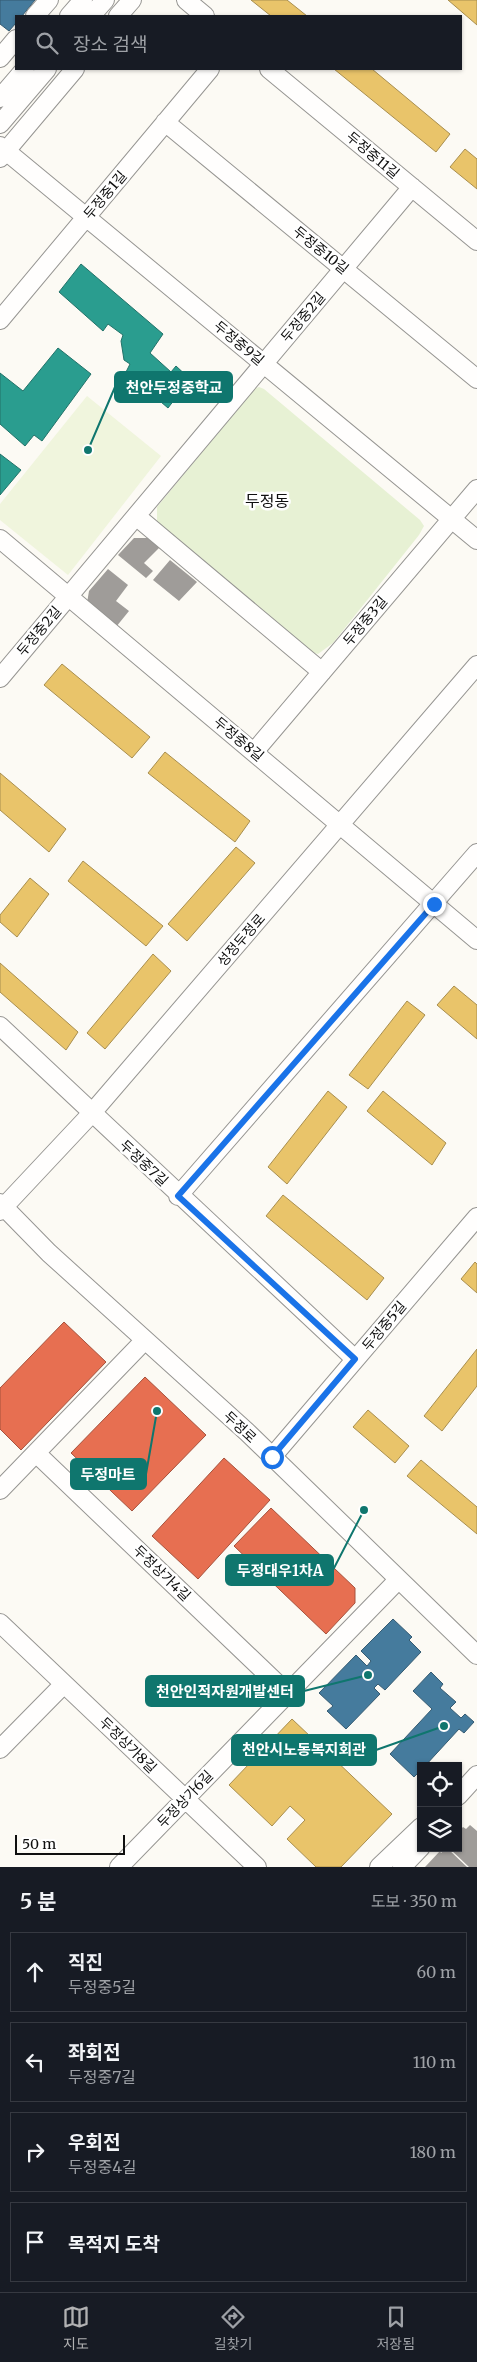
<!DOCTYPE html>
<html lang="ko">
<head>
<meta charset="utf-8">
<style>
	body { margin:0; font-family:Merriweather,"Noto Sans KR",serif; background:#242831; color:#f1f3f6 }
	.controls { position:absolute; right:15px; bottom:15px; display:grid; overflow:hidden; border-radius:0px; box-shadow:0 1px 4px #0004 }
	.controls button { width:45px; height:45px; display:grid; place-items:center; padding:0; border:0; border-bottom:1px solid #363941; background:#171b24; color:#f1f3f6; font:25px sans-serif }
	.scale { position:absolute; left:15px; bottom:12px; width:110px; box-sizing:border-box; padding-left:5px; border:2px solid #0f0f0f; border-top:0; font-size:14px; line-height:18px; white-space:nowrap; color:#0f0f0f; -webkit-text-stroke:4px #fff; paint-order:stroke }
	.stop { position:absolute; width:15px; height:15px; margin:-11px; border:4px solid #1a73e8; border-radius:50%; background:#fff }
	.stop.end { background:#1a73e8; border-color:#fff; box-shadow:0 1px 5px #0008 }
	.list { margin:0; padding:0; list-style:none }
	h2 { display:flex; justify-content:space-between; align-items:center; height:65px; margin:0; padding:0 20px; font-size:21px }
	h2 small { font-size:16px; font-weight:400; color:#9ea1a6 }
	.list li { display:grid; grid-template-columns:32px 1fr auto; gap:15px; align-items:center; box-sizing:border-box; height:80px; margin:0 10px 10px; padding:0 10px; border:1px solid #363941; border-radius:0px }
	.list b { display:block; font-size:19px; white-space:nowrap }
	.list p { margin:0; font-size:16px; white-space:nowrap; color:#9ea1a6 }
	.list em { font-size:16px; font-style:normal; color:#9ea1a6 }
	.icon { flex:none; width:28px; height:28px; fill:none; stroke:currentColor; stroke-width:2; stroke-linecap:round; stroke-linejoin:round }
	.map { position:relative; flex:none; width:477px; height:1867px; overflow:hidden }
	.search { position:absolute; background:#171b24; box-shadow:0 1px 4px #0004; left:15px; right:15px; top:15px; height:55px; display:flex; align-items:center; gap:12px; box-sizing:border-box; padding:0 18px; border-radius:0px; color:#9ea1a6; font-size:19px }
	.sheet { height:425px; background:#171b24 }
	nav { display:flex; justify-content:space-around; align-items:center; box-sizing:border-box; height:70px; border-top:1px solid #363941; background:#171b24; font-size:14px; color:#9ea1a6 }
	nav a { display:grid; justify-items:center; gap:2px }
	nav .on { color:#b1b1b2 }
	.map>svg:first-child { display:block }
	.green { fill:#e7f1d4 }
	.pitch { fill:#f0f5dd }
	.homes { fill:#e9c46a; stroke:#a88e4f }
	.shops { fill:#e76f51; stroke:#a6523d }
	.schools { fill:#2a9d8f; stroke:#227269 }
	.public { fill:#457b9d; stroke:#355b72 }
	.building { fill:#9f9c99 }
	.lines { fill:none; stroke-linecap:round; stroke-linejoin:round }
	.minor-casing { stroke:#969592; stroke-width:20 }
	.minor { stroke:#fffefd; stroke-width:18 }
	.route { stroke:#1a73e8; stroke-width:6 }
	.labels { text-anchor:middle; stroke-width:5; stroke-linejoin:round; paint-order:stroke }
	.street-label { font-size:14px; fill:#0f0f0f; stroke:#fff }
	.quarter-label { font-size:16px; fill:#0f0f0f; stroke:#fff }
	.leader { fill:none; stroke:#0f766e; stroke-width:2 }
	.callout-dot { fill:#0f766e; stroke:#fff; stroke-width:2 }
	.callout { fill:#0f766e; stroke:#0f766e; stroke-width:2 }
	.callout-label { font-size:15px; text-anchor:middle; font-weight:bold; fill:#fff }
</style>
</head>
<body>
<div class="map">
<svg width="477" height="1867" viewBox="0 0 477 1867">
	<rect width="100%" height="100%" fill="#fcfaf4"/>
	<path class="green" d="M259 387 264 389 420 520 424 526 419 535 333 643 318 654 311 652 157 524V507L254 389Z"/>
	<path class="pitch" d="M87 396 161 456 68 575 0 520V504Z"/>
	<path class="homes" d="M251 0H287L307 16H271Z
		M448 0H477V25Z
		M334 69H372L450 134 436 152Z
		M465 149 477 159V189L450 167Z
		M62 664 150 737 132 758 44 685Z
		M165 752 250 821 235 842 148 773Z
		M0 773 66 829 49 852 0 810Z
		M236 847 255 863 187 941 168 924Z
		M83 861 163 926 146 946 68 881Z
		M30 878 49 894 17 937 0 922V915Z
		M153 954 171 971 105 1049 87 1033Z
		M0 963 78 1032 66 1050 0 992Z
		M454 986 477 1005V1039L437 1005Z
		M407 1001 425 1015 368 1089 349 1075Z
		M328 1091 347 1107 287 1184 268 1167Z
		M383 1091 446 1143 432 1165 367 1111Z
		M283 1195 384 1278 367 1300 266 1216Z
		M475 1262 477 1264V1293L461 1279Z
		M477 1349V1386L442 1431 424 1416Z
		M368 1410 409 1446 395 1463 353 1427Z
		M421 1460 477 1507V1534L407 1476Z
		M292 1719 392 1814 341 1867H316L287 1839 305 1820 290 1806 272 1826 229 1785Z"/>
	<path class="shops" d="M64 1322 106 1362 21 1450 0 1429V1388Z
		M145 1377 206 1435 132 1511 71 1453Z
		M224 1458 270 1500 198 1579 152 1536Z
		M271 1508 355 1588V1603L326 1634 234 1546Z"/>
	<path class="schools" d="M81 264 163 334 150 353 171 372 176 366 190 379 168 408 126 372 130 364 124 360 121 341 123 335 108 324 103 331 59 292Z
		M58 348 91 374 42 441 34 435 25 446 0 424V373L23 391Z
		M0 454 21 470 0 495Z"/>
	<path class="public" d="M0 0H35L22 16H16V23L9 31 0 24Z
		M393 1619 412 1637 409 1640 421 1652 385 1690 378 1684 374 1688 380 1694 346 1729 327 1711 333 1706 319 1693 356 1655 367 1666 371 1661 361 1651Z
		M431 1672 443 1684 440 1688 456 1702 450 1708 461 1718 465 1714 474 1722 464 1733 459 1729 425 1766H421V1770L414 1777 390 1754 432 1709 413 1691Z"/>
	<path class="building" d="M134 538H151L161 546 144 563 153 571 146 578 118 555Z
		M170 560 197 582 179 601 153 580Z
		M108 569 128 585 116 601 129 611 116 627 87 603 89 591Z
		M470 1825 477 1831V1867H469L449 1848H458V1832L463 1827 466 1829Z
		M447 1848 467 1867H425L440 1851 441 1853Z"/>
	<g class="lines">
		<g class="minor-casing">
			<path id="minor" d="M186 0 205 16
				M35 16 49 0
				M69 16 83 0
				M91 16 105 0
				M118 16 132 0
				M0 58 16 39
				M269 69 477 241
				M0 98 25 69
				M165 122 477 379
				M0 124 47 69
				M0 146 477 540
				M0 158 75 69
				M0 320 210 69
				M136 516 322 672
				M0 539 477 940
				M0 678 412 187
				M254 752 477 489
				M0 1026 355 1359
				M178 1196 477 853
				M0 1203 49 1253 247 1432 477 1655
				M0 1211 91 1114 477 665
				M36 1453 287 1693
				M272 1457 477 1217
				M0 1490 144 1341
				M0 1623 257 1867
				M0 1749 64 1684
				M458 1796 477 1775
				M119 1867 398 1580
				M379 1867 421 1827
				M402 1867 421 1847"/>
		</g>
		<use href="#minor" class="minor"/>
	</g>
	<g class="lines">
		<path class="route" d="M272 1457 355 1359 178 1196 434 904"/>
	</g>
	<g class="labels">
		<g class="street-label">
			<text transform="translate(373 155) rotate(40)" y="5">두정중11길</text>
			<text transform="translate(105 195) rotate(-50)" y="5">두정중1길</text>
			<text transform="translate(321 250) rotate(39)" y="5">두정중10길</text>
			<text transform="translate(303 317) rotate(-50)" y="5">두정중2길</text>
			<text transform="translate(239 343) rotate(40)" y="5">두정중9길</text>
			<text transform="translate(365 621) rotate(-50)" y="5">두정중3길</text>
			<text transform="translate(39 631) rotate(-50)" y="5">두정중2길</text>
			<text transform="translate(239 739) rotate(40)" y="5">두정중8길</text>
			<text transform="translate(241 940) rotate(-49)" y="5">성정두정로</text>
			<text transform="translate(144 1163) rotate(43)" y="5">두정중7길</text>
			<text transform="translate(384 1326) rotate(-50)" y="5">두정중5길</text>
			<text transform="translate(240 1427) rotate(43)" y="5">두정로</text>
			<text transform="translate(162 1573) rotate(44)" y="5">두정상가4길</text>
			<text transform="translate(128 1745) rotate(44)" y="5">두정상가8길</text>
			<text transform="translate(185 1799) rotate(-46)" y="5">두정상가6길</text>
		</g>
		<g class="quarter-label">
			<text x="267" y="507">두정동</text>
		</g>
	</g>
	<path class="leader" d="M88 450L115 387M157 1411L146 1474M364 1510L333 1570M368 1675L304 1691M444 1726L376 1750"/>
	<g class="callout-dot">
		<circle cx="88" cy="450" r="5"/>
		<circle cx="157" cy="1411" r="5"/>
		<circle cx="364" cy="1510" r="5"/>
		<circle cx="368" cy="1675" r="5"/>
		<circle cx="444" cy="1726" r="5"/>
	</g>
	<g class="callout">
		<rect x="115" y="372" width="117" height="30" rx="5"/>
		<rect x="71" y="1459" width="75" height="30" rx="5"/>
		<rect x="226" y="1555" width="107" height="30" rx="5"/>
		<rect x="146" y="1676" width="158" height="30" rx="5"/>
		<rect x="232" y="1735" width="144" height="30" rx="5"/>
	</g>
	<g class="callout-label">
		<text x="174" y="393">천안두정중학교</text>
		<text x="108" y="1480">두정마트</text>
		<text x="280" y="1576">두정대우1차A</text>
		<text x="225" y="1697">천안인적자원개발센터</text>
		<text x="304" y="1755">천안시노동복지회관</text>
	</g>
</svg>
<div class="controls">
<button><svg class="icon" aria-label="locate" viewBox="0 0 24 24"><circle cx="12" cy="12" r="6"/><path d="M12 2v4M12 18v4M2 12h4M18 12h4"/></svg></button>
<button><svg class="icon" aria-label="layers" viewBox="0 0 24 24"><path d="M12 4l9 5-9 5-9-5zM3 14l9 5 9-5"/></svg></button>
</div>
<div class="scale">50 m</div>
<div class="stop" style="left:272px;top:1457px"></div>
<div class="stop end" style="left:434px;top:904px"></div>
<div class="search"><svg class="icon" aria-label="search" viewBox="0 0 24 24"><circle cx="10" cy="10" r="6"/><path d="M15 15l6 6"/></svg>장소 검색</div>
</div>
<section class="sheet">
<h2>5 분<small>도보 · 350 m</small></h2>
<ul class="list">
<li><svg class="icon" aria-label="ahead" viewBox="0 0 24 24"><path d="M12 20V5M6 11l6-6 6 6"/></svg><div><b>직진</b><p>두정중5길</p></div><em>60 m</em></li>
<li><svg class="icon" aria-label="left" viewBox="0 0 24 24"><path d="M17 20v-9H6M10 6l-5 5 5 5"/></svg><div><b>좌회전</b><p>두정중7길</p></div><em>110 m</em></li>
<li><svg class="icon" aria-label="right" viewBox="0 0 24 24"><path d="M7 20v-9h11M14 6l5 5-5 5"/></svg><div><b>우회전</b><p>두정중4길</p></div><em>180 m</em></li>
<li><svg class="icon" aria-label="arrive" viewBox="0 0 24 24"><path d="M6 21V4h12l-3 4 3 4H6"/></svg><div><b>목적지 도착</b></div></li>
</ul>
</section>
<nav>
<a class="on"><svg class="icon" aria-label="map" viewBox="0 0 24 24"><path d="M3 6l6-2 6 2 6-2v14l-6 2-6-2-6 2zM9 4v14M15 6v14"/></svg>지도</a>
<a><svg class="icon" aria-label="directions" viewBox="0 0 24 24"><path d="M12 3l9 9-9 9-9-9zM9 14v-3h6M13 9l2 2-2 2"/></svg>길찾기</a>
<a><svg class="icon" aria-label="saved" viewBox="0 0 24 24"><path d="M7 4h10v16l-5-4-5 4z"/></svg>저장됨</a>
</nav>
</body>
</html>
